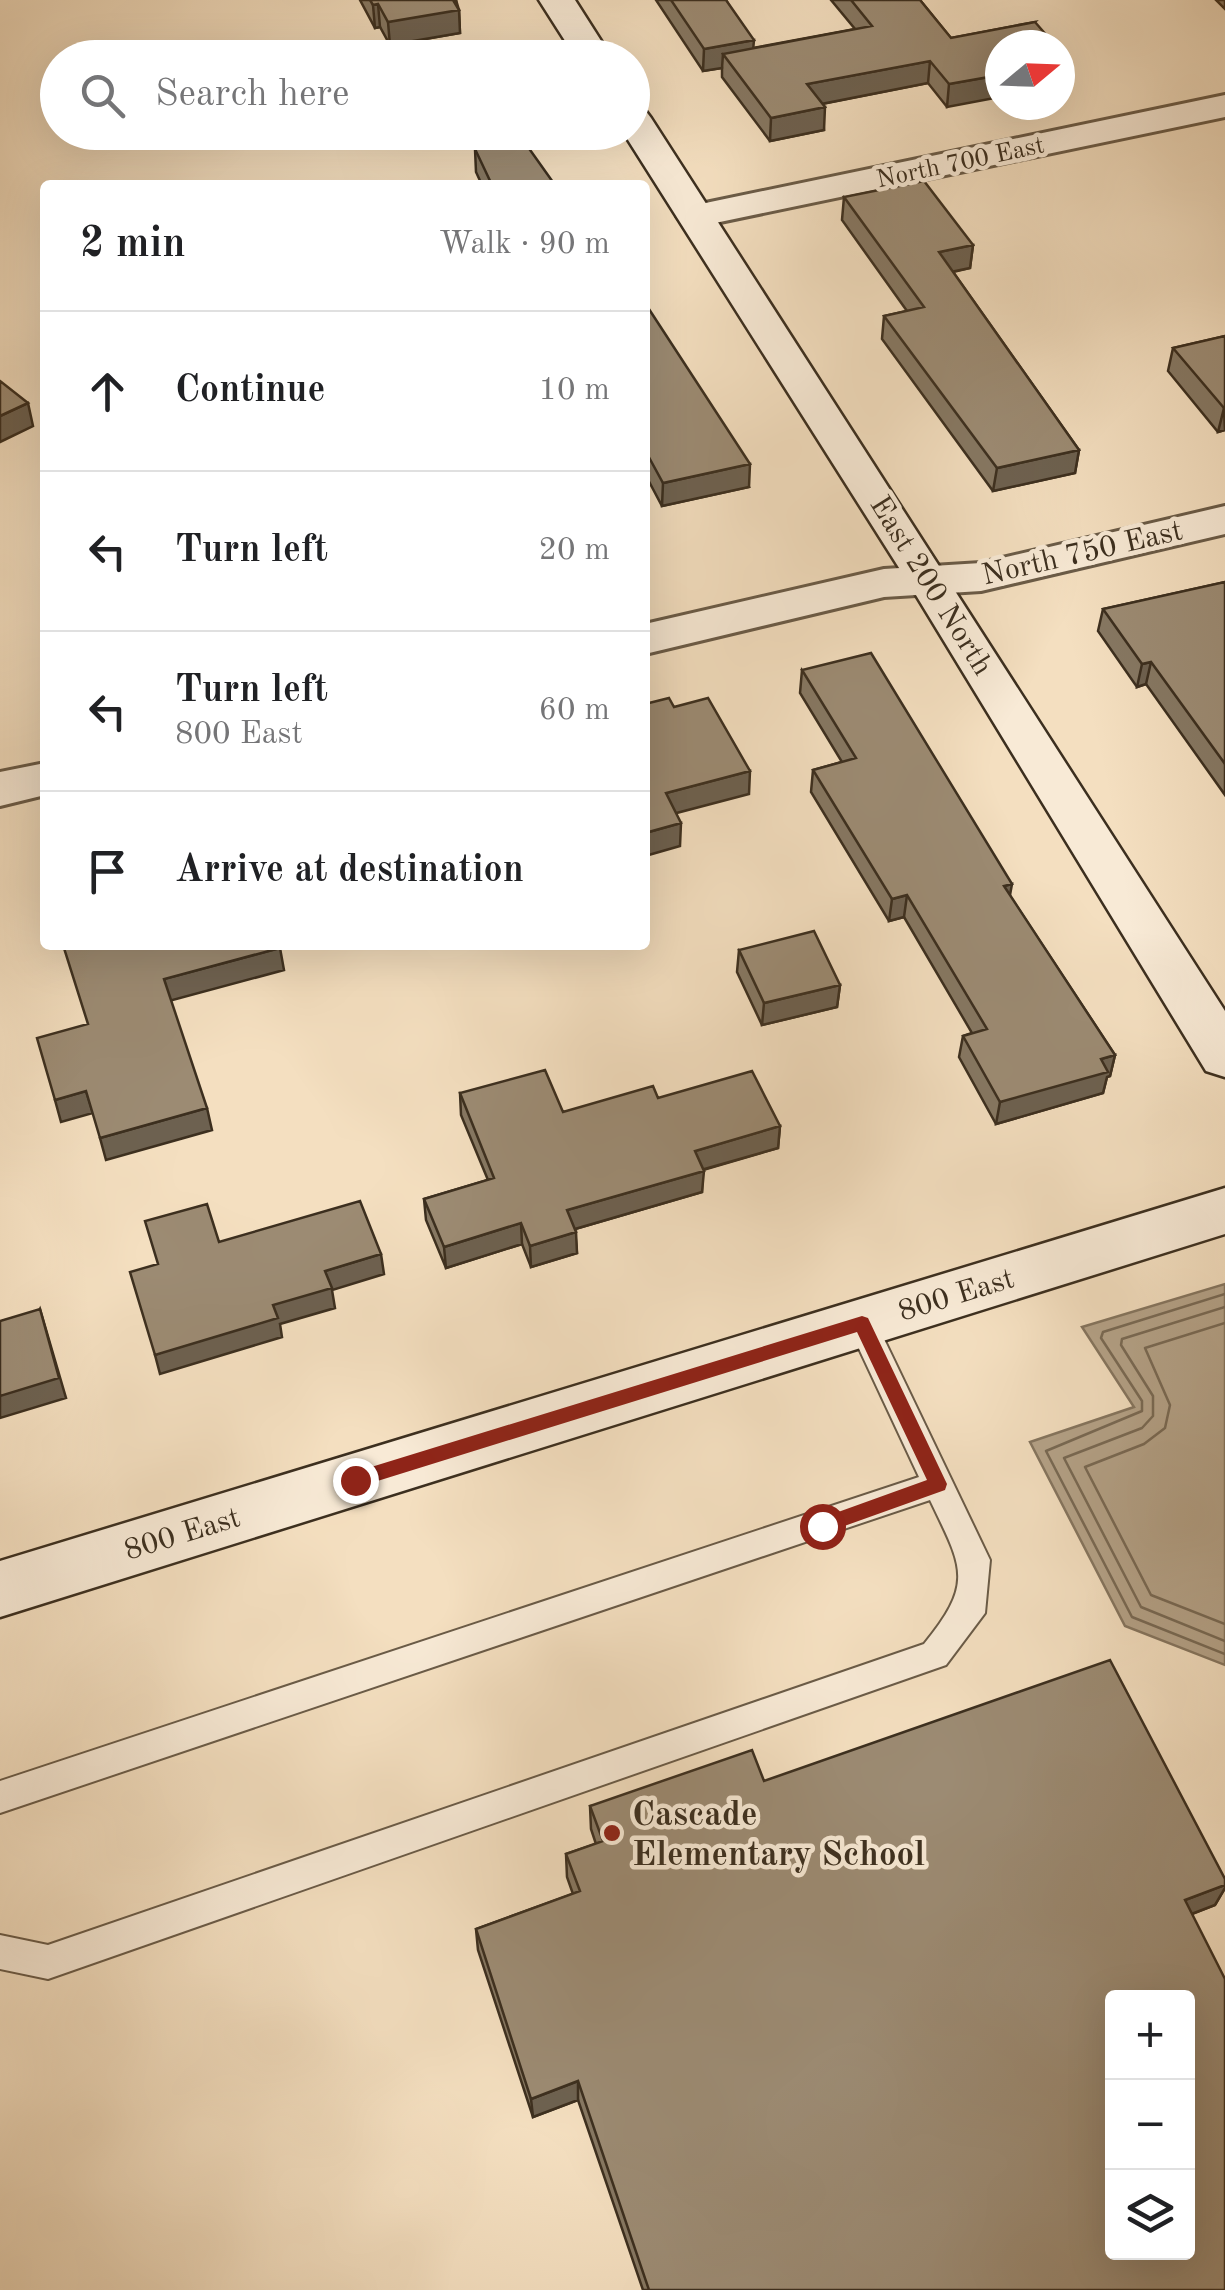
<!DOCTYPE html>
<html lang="en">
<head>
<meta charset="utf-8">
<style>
	body { margin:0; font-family:"Old Standard TT",serif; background:#f6f6f6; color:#202124 }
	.controls { position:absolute; right:30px; bottom:30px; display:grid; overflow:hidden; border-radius:10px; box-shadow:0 10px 40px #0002 }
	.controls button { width:90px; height:90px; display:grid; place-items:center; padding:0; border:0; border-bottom:2px solid #e0e0e0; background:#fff; color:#202124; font:50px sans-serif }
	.compass { position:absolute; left:985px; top:30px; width:90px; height:90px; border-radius:50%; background:#fff; box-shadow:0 10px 40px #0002; rotate:71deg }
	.stop { position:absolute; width:30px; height:30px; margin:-22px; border:8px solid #8f2418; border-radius:50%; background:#fff }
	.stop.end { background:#8f2418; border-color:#fff; box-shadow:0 2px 10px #0008 }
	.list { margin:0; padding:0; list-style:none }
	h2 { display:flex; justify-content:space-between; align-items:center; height:130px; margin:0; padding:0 40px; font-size:42px }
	h2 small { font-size:32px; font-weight:400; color:#757577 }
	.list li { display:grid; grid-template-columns:65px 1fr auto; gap:30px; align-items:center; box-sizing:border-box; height:160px; padding:0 40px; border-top:2px solid #e0e0e0 }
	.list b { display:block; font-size:38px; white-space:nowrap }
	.list p { margin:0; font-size:32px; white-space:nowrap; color:#757577 }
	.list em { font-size:32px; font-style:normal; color:#757577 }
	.icon { flex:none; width:55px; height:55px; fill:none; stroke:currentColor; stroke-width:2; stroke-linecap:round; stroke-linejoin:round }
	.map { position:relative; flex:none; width:1225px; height:2290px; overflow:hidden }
	.search { position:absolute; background:#fff; box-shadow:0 10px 40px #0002; left:40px; top:40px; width:610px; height:110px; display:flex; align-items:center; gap:25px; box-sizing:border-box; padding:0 35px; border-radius:55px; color:#757577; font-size:38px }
	.panel { position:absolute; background:#fff; box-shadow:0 10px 40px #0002; left:40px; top:180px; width:610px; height:770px; border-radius:10px }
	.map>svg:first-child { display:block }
	.water { fill:#b5a389; stroke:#85755f; stroke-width:2.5 }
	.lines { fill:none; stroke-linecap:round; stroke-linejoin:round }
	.shore { stroke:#786954; stroke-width:2.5 }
	.lane-casing { stroke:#6a5b47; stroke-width:4 }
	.street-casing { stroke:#6a5b47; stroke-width:6 }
	.secondary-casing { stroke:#3c2f1f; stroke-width:5 }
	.lane { fill:#f8ead6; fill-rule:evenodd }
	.street { fill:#f8ead6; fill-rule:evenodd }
	.secondary { fill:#f8ead6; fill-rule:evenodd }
	.wall { fill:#867863; stroke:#3c2f1f; stroke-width:2.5 }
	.shaded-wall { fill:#6d6150; stroke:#3c2f1f; stroke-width:2.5 }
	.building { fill:#9c8b73; stroke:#3c2f1f; stroke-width:2.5; fill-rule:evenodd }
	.route { fill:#8f2418 }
	.poi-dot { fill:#8f2418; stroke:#f8ead6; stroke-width:4 }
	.labels { text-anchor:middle; stroke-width:9; stroke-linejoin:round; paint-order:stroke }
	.far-street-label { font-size:25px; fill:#3c2f1f; stroke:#f8ead6 }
	.street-label { font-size:30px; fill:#3c2f1f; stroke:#f8ead6 }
	.near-poi-label { font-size:35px; font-weight:bold; fill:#3c2f1f; stroke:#f8ead6; text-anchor:start }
</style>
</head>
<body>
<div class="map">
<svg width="1225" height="2290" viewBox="0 0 1225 2290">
	<rect width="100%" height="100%" fill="#f4dfc0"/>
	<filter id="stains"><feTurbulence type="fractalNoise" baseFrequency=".002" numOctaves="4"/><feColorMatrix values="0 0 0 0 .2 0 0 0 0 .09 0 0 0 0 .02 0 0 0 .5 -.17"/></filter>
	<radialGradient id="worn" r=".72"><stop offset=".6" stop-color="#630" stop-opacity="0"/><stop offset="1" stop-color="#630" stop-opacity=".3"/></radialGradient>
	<path class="water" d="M1225 1284V1665L1125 1626 1030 1442 1134 1407 1082 1327Z"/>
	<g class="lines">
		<path class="shore" d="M1225 1294 1103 1332 1101 1338 1142 1401V1411L1046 1451 1132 1617 1225 1654
			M1225 1307 1122 1339 1121 1345 1153 1396V1416L1142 1428 1064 1458 1141 1607 1225 1641
			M1225 1323 1145 1348 1170 1405 1165 1428 1144 1444 1085 1467 1151 1595 1225 1624"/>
		<g class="lane-casing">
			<path id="lane" d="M862 1311 872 1314 990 1560 985 1613 946 1665 48 1979 0 1969V1935L48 1945 924 1644C975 1582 962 1567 930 1500L0 1813V1781L919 1477 847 1323 852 1314Z"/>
		</g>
		<g class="street-casing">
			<path id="street" d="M1225 95V117L696 227 683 224 677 216 683 208 696 205Z
				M1225 506V534L981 591 884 597 645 654V624L884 569 981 563Z
				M45 763V795L0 806V772Z"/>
		</g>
		<g class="secondary-casing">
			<path id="secondary" d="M539 0H575L612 58H576Z
				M632 107 645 110 651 118 1225 1011V1077L1206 1071 908 582 623 132H632Z
				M1225 1188V1234L0 1617V1561Z"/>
		</g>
		<use href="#lane" class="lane"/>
		<use href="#street" class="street"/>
		<use href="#secondary" class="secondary"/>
	</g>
	<path class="wall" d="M360 0H456L459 10 460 33 390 45 380 27 375 28Z
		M656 0H726L753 48 855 29 831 0H920L951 38 1035 22 947 107 928 83 822 104 824 130 770 141 722 77V68L703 71Z
		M1216 0H1225V9Z
		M475 149 555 185H482L476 172Z
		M844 197 973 245 970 268 953 272 1079 450 1075 473 993 491 882 339 884 316 907 311 842 220Z
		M645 303 749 487 662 506 645 474Z
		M1225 336V430L1218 432 1168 371 1173 348Z
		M1225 582V795L1146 684 1137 687 1098 631 1103 609Z
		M802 670 1010 896 1115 1055 1110 1076 1107 1077 1103 1093 996 1124 959 1057 963 1036 972 1033 904 917 889 921 811 792 813 770 842 762 800 693Z
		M739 950 840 985 837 1007 762 1025 737 972Z
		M460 1093 563 1112 658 1098 780 1126 778 1148 703 1170 702 1192 575 1229 577 1253 531 1267 522 1244 446 1268 426 1220 424 1199 488 1180 461 1115Z
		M764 1781 1225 1879V1888L1215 1905 1192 1914 1225 2290H643L578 2100 533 2117 478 1950 476 1929 573 1894 567 1877 566 1854 596 1844 591 1829 590 1806Z"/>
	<path class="shaded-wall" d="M453 0H456L457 10H459L460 33 390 45 388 22Z
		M378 4 380 27 375 28 373 5Z
		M754 40 752 62 723 54 722 68 703 71 704 49Z
		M930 61 928 83 806 107 807 84Z
		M1070 62 1066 85 1060 86V64Z
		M1000 75V97L947 107 949 84Z
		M825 107 824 130 770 141 771 118Z
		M973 245 970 268 936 275 939 252Z
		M28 403 33 426 0 442V416Z
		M1224 408 1225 430 1218 432Z
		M1079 450 1075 473 993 491 997 468Z
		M750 464 749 487 662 506 663 483Z
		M1151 662 1146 684 1137 687 1142 664Z
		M750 771 749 794 665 816 666 793Z
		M681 823 680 846 645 856V833Z
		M1012 884 1008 906 1004 886Z
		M907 895 904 917 889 921 892 899Z
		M280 948 284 970 169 1001 164 979Z
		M840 985 837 1007 762 1025 764 1003Z
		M1115 1055 1110 1076 1107 1077 1103 1093 996 1124 1000 1102 1101 1059Z
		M86 1091 93 1113 61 1122 55 1100Z
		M207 1108 212 1130 106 1160 100 1138Z
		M780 1126 778 1148 694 1172 695 1151Z
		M704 1171 702 1192 568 1231 567 1210Z
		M521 1223 522 1244 446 1268 444 1247Z
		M576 1232 577 1253 531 1267 530 1246Z
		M381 1254 384 1274 332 1290 335 1308 280 1324 282 1337 160 1374 155 1355 273 1305 325 1271Z
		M40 1309 66 1398 0 1418V1396Z
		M1225 1885V1888L1215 1905 1173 1921 1185 1900Z
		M578 2081V2100L533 2117 531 2099Z"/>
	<path class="building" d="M370 0H453L459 10 388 22 378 4 373 5Z
		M671 0H726L754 40 704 49Z
		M851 0H920L951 38 1035 22 1055 45H1000V75L949 84 930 61 807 84 825 107 771 118 723 54 872 26Z
		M1060 51 1070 62 1060 64Z
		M523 140 555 185H492L475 149Z
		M924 181 973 245 939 252 1079 450 997 468 884 316 924 307 844 197Z
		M645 303 750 464 663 483 645 450Z
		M1225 336V408H1224L1173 348Z
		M0 381 28 403 0 416Z
		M1225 582V764L1151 662 1142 664 1103 609Z
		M871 653 1012 884 1004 886 1115 1055 1101 1059 1108 1072 1000 1102 963 1036 987 1029 907 895 892 899 813 770 856 758 802 670Z
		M669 698 674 707 708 698 750 771 666 793 681 823 645 833V704Z
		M814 931 840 985 764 1003 739 950Z
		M63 945H279L280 948 164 979 207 1108 100 1138 86 1091 55 1100 37 1038 88 1024Z
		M545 1070 563 1112 653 1086 658 1098 752 1071 780 1126 695 1151 704 1171 567 1210 576 1232 530 1246 521 1223 444 1247 424 1199 494 1178 460 1093Z
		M360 1201 381 1254 325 1271 332 1288 273 1305 278 1318 155 1355 130 1272 158 1264 145 1221 207 1204 219 1242Z
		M40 1309 59 1378 0 1396V1321Z
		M1110 1660 1225 1879V1885L1185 1900 1225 1979V2290H649L578 2081 531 2099 476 1929 580 1891 566 1854 603 1841 590 1806 752 1750 764 1781ZM1112 1998H1188V2252H1112Z"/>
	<path class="route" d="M862 1316 868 1318 947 1484 945 1490 822 1534 813 1526 816 1520 927 1480 857 1332 355 1488 346 1480 355 1472Z"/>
	<circle class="poi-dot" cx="612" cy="1833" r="10"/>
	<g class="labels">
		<g class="far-street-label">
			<text transform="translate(960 161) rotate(-12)" y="9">North 700 East</text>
		</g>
		<g class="street-label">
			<text transform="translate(1082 552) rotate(-13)" y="10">North 750 East</text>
			<text transform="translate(932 585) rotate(58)" y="10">East 200 North</text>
			<text transform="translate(956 1294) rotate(-17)" y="10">800 East</text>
			<text transform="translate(182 1533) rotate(-17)" y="10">800 East</text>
		</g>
		<g class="near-poi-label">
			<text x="632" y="1825">Cascade<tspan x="632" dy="40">Elementary School</tspan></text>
		</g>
	</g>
	<rect width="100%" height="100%" filter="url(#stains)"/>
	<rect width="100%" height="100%" fill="url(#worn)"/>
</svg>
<div class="controls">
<button>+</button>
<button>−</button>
<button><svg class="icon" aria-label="layers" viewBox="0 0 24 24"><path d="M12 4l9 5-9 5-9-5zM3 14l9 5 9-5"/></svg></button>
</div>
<svg class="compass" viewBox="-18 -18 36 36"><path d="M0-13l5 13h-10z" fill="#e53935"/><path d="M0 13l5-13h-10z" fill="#757577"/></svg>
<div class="stop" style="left:822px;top:1526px"></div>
<div class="stop end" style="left:355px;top:1480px"></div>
<div class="search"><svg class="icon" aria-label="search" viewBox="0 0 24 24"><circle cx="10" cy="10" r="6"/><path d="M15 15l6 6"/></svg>Search here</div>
<section class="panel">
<h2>2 min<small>Walk · 90 m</small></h2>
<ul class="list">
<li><svg class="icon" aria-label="ahead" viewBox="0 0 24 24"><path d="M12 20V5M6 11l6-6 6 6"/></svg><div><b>Continue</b></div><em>10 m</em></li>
<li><svg class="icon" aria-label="left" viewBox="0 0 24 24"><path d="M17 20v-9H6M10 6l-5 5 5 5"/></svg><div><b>Turn left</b></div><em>20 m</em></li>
<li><svg class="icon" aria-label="left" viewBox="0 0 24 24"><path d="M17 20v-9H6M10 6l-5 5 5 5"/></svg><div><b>Turn left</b><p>800 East</p></div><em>60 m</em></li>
<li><svg class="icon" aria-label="arrive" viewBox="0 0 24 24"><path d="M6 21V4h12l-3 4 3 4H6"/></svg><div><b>Arrive at destination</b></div></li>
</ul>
</section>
</div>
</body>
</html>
